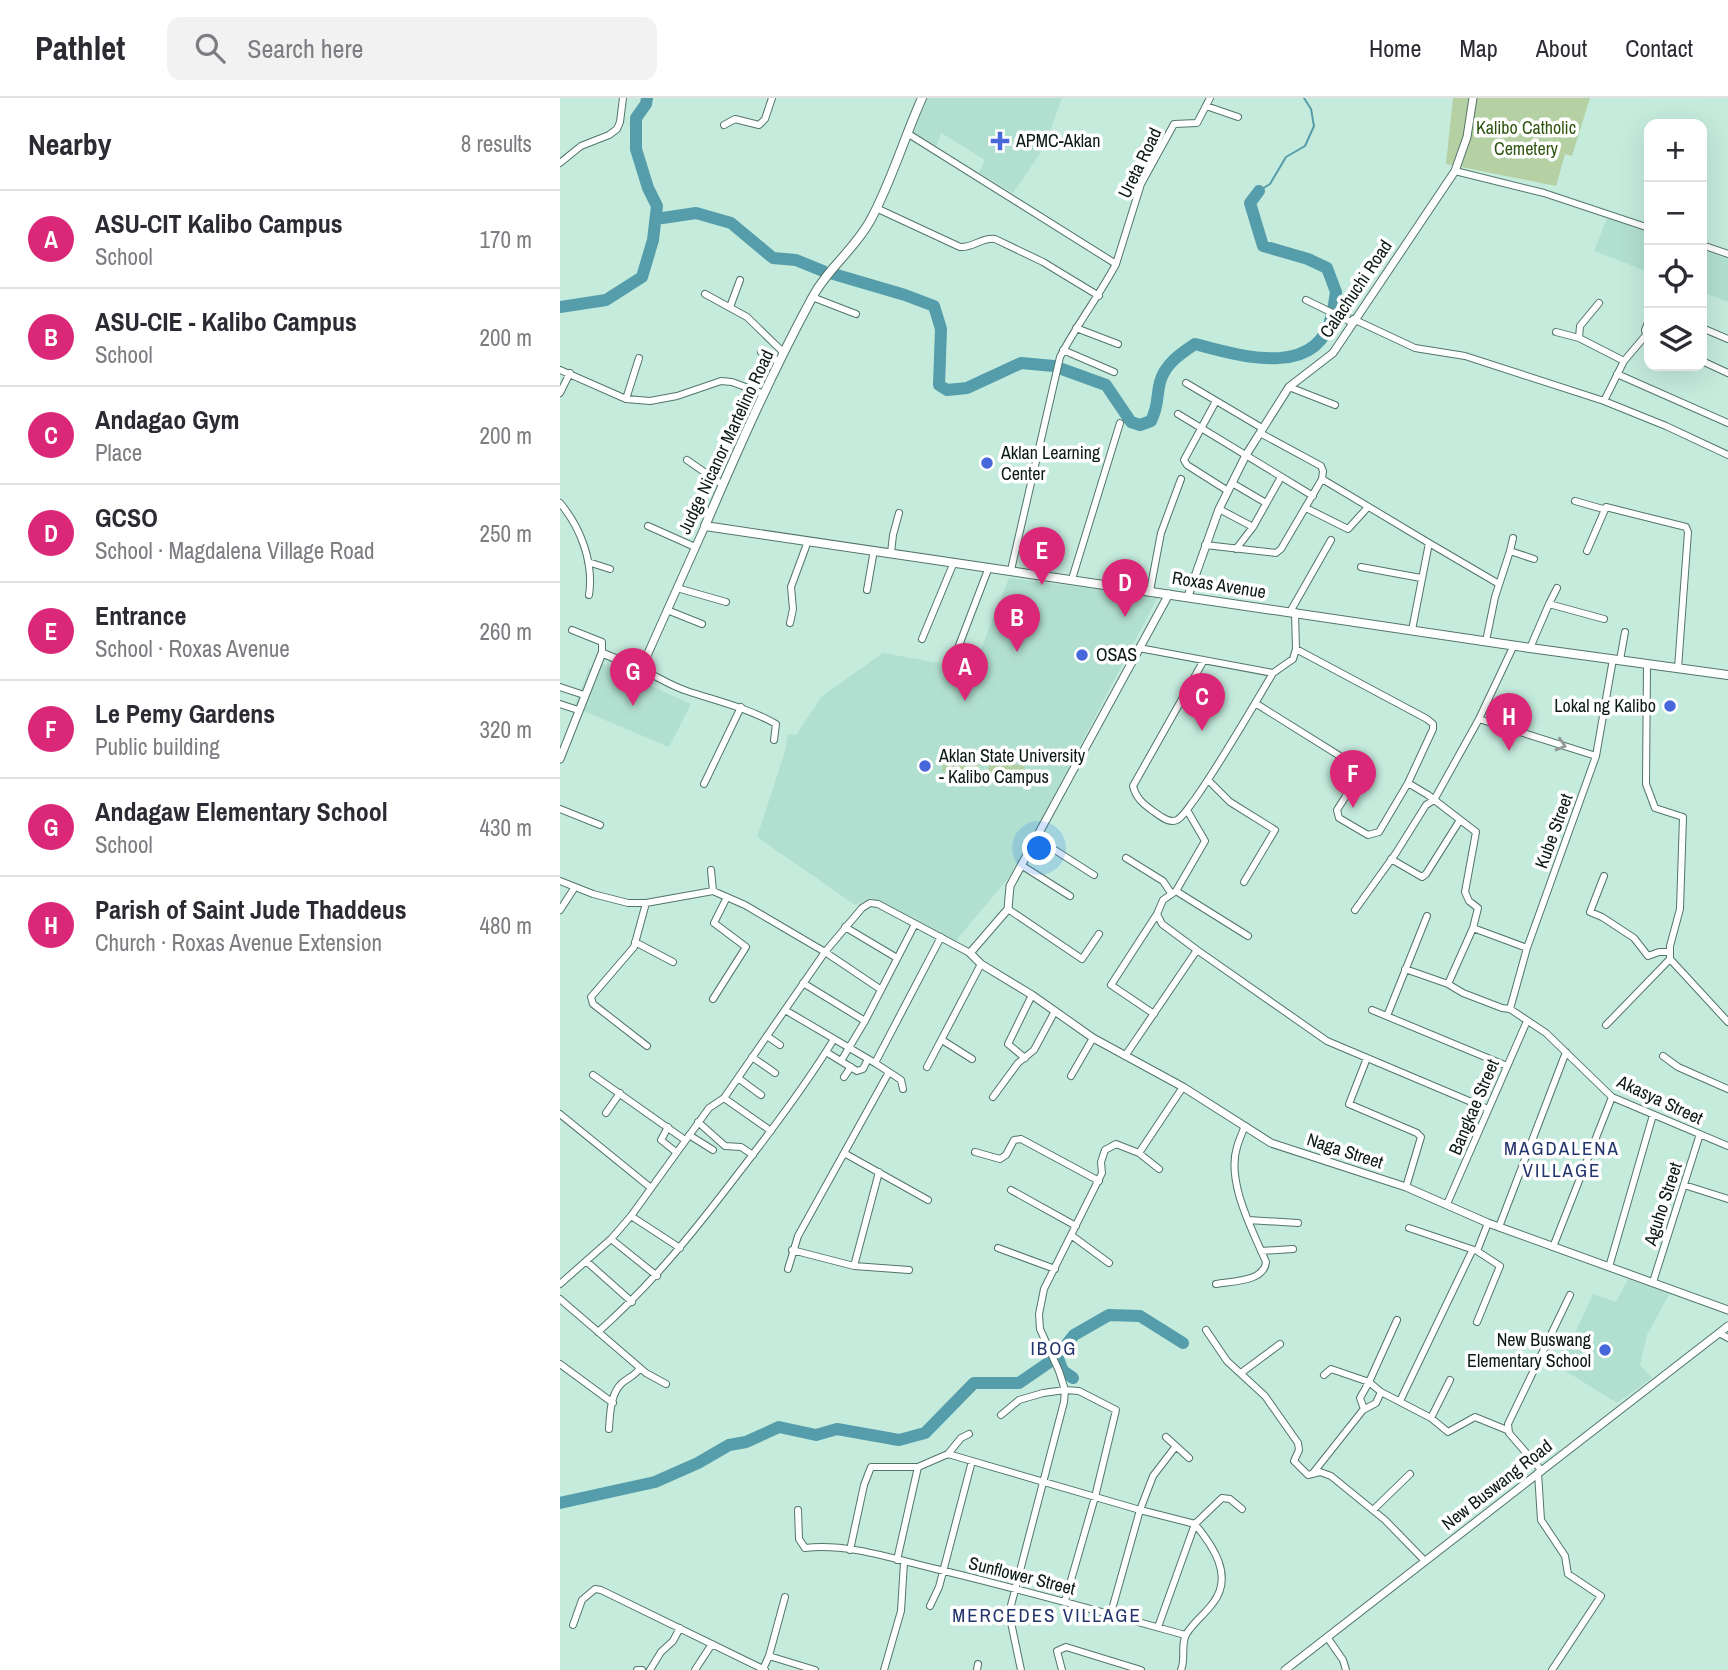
<!DOCTYPE html>
<html lang="en">
<head>
<meta charset="utf-8">
<style>
	body { margin:0; font-family:"Archivo Narrow",sans-serif; background:#f2f2f3; color:#2b2b33 }
	.controls { position:absolute; right:21px; top:21px; display:grid; overflow:hidden; border-radius:14px; box-shadow:0 7px 28px #0002 }
	.controls button { width:63px; height:63px; display:grid; place-items:center; padding:0; border:0; border-bottom:2px solid #e1e1e2; background:#fff; color:#2b2b33; font:35px sans-serif }
	.you { position:absolute; left:480px; top:751px; width:24px; height:24px; margin:-18px; border:5px solid #fff; border-radius:50%; background:#1a73e8; box-shadow:0 0 0 10px #1a73e833 }
	.badge { display:grid; place-items:center; width:46px; height:46px; border-radius:50%; background:#db2777; color:#fff; font-size:23px; font-weight:700 }
	.pin { position:absolute; translate:-50% -58px; filter:drop-shadow(0 2px 4px #0008) }
	.pin::after { content:''; position:absolute; top:37px; width:24px; height:21px; background:inherit; clip-path:polygon(0 0,100% 0,50% 100%) }
	.list { margin:0; padding:0; list-style:none }
	h2 { display:flex; justify-content:space-between; align-items:center; height:91px; margin:0; padding:0 28px; font-size:30px }
	h2 small { font-size:23px; font-weight:400; color:#7c7c81 }
	.list li { display:grid; grid-template-columns:46px 1fr auto; gap:21px; align-items:center; box-sizing:border-box; height:98px; padding:0 28px; border-top:2px solid #e1e1e2 }
	.list b { display:block; font-size:26px; white-space:nowrap }
	.list p { margin:0; font-size:23px; white-space:nowrap; color:#7c7c81 }
	.list em { font-size:23px; font-style:normal; color:#7c7c81 }
	.icon { flex:none; width:38px; height:38px; fill:none; stroke:currentColor; stroke-width:2; stroke-linecap:round; stroke-linejoin:round }
	.map { position:relative; flex:none; width:1168px; height:1572px; overflow:hidden }
	header { display:flex; align-items:center; gap:42px; box-sizing:border-box; height:98px; padding:0 35px; background:#fff; border-bottom:2px solid #e1e1e2 }
	header strong { font-size:33px }
	nav { display:flex; gap:38px; margin-inline-start:auto; font-size:24px }
	.search { width:490px; height:63px; background:#f2f2f3; display:flex; align-items:center; gap:18px; box-sizing:border-box; padding:0 24px; border-radius:14px; color:#7c7c81; font-size:26px }
	main { display:flex }
	aside { flex:1; background:#fff }
	.map>svg:first-child { display:block }
	.built { fill:#b2e0d0 }
	.green { fill:#b5d1a3 }
	.lines { fill:none; stroke-linecap:round; stroke-linejoin:round }
	.stream { stroke:#559daa; stroke-width:2 }
	.river { stroke:#559daa; stroke-width:12 }
	.minor-casing { stroke:#53756a; stroke-width:8 }
	.tertiary-casing { stroke:#53756a; stroke-width:9 }
	.secondary-casing { stroke:#53756a; stroke-width:10 }
	.minor { stroke:#fff; stroke-width:6 }
	.tertiary { stroke:#fff; stroke-width:7 }
	.secondary { stroke:#fff; stroke-width:8 }
	.oneway { stroke:#929896 }
	.poi-dot { fill:#4768db; stroke:#fff; stroke-width:2.5 }
	.labels { text-anchor:middle; stroke-width:7; stroke-linejoin:round; paint-order:stroke }
	.park-label { font-size:18px; fill:#325612; stroke:#fff }
	.poi-label { font-size:18px; fill:#0c1a16; stroke:#fff; text-anchor:start }
	.street-label { font-size:18px; fill:#0c1a16; stroke:#fff }
	.neighbourhood-label { font-size:19px; letter-spacing:2px; fill:#23346c; stroke:#fff }
</style>
</head>
<body>
<header>
<strong>Pathlet</strong>
<div class="search"><svg class="icon" aria-label="search" viewBox="0 0 24 24"><circle cx="10" cy="10" r="6"/><path d="M15 15l6 6"/></svg>Search here</div>
<nav><a>Home</a><a>Map</a><a>About</a><a>Contact</a></nav>
</header>
<main>
<aside>
<h2>Nearby<small>8 results</small></h2>
<ul class="list">
<li><span class="badge">A</span><div><b>ASU-CIT Kalibo Campus</b><p>School</p></div><em>170 m</em></li>
<li><span class="badge">B</span><div><b>ASU-CIE - Kalibo Campus</b><p>School</p></div><em>200 m</em></li>
<li><span class="badge">C</span><div><b>Andagao Gym</b><p>Place</p></div><em>200 m</em></li>
<li><span class="badge">D</span><div><b>GCSO</b><p>School · Magdalena Village Road</p></div><em>250 m</em></li>
<li><span class="badge">E</span><div><b>Entrance</b><p>School · Roxas Avenue</p></div><em>260 m</em></li>
<li><span class="badge">F</span><div><b>Le Pemy Gardens</b><p>Public building</p></div><em>320 m</em></li>
<li><span class="badge">G</span><div><b>Andagaw Elementary School</b><p>School</p></div><em>430 m</em></li>
<li><span class="badge">H</span><div><b>Parish of Saint Jude Thaddeus</b><p>Church · Roxas Avenue Extension</p></div><em>480 m</em></li>
</ul>
</aside>
<div class="map">
<svg width="1168" height="1572" viewBox="0 0 1168 1572">
	<rect width="100%" height="100%" fill="#c5ebdd"/>
	<path class="built" d="M364 0H502L484 50 453 95 419 75 425 62 381 35 376 49 349 35Z
		M1047 120 1089 134V174L1034 153Z
		M1142 152 1168 161V204L1142 194Z
		M449 480 598 499 455 772 395 844 311 800 295 807 197 739 225 653 228 636 236 637 262 598 323 555 413 571Z
		M43 566 131 606 109 649 14 609 29 570Z
		M1068 1181 1110 1195 1087 1237 1080 1267 1092 1280 1057 1305 999 1269 1033 1196 1056 1204Z"/>
	<path class="green" d="M893 0H1030L1012 58 1005 56 996 88 886 66Z
		M385 658 419 663 417 678 382 673Z
		M430 663 465 668 462 684 427 679Z"/>
	<g class="lines">
		<path class="stream" d="M699 93 710 86 726 59 745 48 754 28 751 11 744 0"/>
		<path class="river" d="M699 93 690 105 703 148 748 161 767 170 776 194 773 213
			M96 121 136 115 171 125 213 160 236 162 263 173
			M270 175 345 197 374 208 381 231 379 287 387 292 407 290 461 265 494 268
			M0 209 46 202 82 179 93 142 97 108 88 90 76 51V20L86 6 87 0
			M499 270 546 287 571 324 580 327 591 323C599 307 596 300 600 284 605 266 620 256 635 246 680 258 759 282 772 216
			M497 1258 503 1273 513 1280
			M496 1260 514 1237 549 1217 580 1218 623 1245
			M0 1405 95 1384 138 1365 169 1347 186 1344 219 1329 256 1337 277 1331 339 1342 365 1335 414 1285H459L491 1263"/>
		<g class="minor-casing">
			<path id="minor" d="M646 8 678 19
				M164 27 175 21 199 27 205 21 212 0
				M347 35 556 166C539 198 517 226 500 259L451 472
				M0 65 21 48 49 37 57 31 60 24 63 0
				M895 73 984 95 1089 130
				M316 110 400 149C413 150 422 139 435 141L483 164 539 198
				M1142 147 1168 156
				M556 166 581 86 614 26 637 25 650 0
				M145 196 187 219 224 255
				M252 199 296 216
				M746 202 791 224
				M1039 205 1020 228 1019 240 1064 263
				M170 209 180 182
				M793 221 855 250 905 258 1044 303 1106 328 1168 357
				M516 230 558 246
				M1142 230 1168 241
				M996 234 1019 240
				M503 252 554 274
				M201 254 220 264
				M1142 263 1168 275
				M0 272 66 301 90 303 117 298 161 283 172 284 204 296
				M1057 276 1168 325
				M626 285 702 330
				M729 289 775 307
				M0 295 10 275
				M66 301 79 260
				M656 303 624 362 627 367 668 393
				M1044 303 1064 263 1086 237 1085 232 1089 222
				M618 316 753 398
				M127 362 163 387
				M762 381 869 445 852 532
				M672 385 706 405
				M1015 403 1043 411
				M0 405C21 430 34 465 29 497
				M746 410 788 431 808 409
				M659 411 693 429
				M88 428 135 449
				M869 445 939 486
				M645 447 716 455 721 451 762 381 763 373 761 368 700 335
				M676 451 693 429 721 379
				M950 453 953 440
				M1027 453 1046 409 1126 429 1128 434 1118 570
				M331 455 333 437 339 415
				M28 464 50 471
				M801 469 861 480
				M512 481 560 325
				M117 490 166 504
				M307 492 314 452
				M590 493 601 435 621 381
				M989 506 997 490
				M107 512 142 526
				M730 514 771 442
				M735 514 736 551
				M230 525 233 511 231 489 248 443
				M12 532 42 544V555
				M362 541 394 464
				M926 543 935 499 950 453 974 461
				M579 550 713 575 733 561 736 551 867 621 873 626V631L848 685 819 734 808 737 779 720 777 712C786 697 800 682 791 665L695 605
				M970 550 989 506 1044 521
				M644 562 573 688C576 700 583 706 593 713 599 717 609 726 617 722 624 718 630 707 635 701 663 661 688 617 713 575
				M1060 562 1065 534
				M393 563 429 469
				M1087 566 1086 686 1095 710 1123 719 1120 811 1110 848V861L1168 924
				M81 571C96 578 111 588 127 593 157 603 188 610 216 626L214 642
				M0 589 24 597
				M0 606 18 612
				M919 621 1036 658
				M648 682 670 704 715 732 684 784
				M848 685 868 697 916 734 905 794 909 803 918 810 913 830 888 886
				M144 686 181 609
				M0 711 40 727
				M627 712 645 743 616 793 688 838
				M476 740 534 777
				M566 760 603 783 611 795
				M831 761 862 779 866 776 900 722
				M461 767 510 798
				M151 772 153 793
				M1044 778 1030 814 1042 819 1074 840 1088 858 1099 854H1110
				M0 783 33 796 68 805H86L153 793 185 807 265 854 320 891
				M616 793 603 802 597 816 602 826 637 852 767 943 928 1011
				M86 805 74 849 31 899 33 906 87 948
				M448 811 522 861 539 836
				M0 812 15 789
				M795 812 836 755 866 707 874 702 919 621 954 547
				M285 829 337 860
				M913 830 967 850
				M75 844 113 864
				M845 871 888 886 903 895 942 910 950 911 986 935 1052 999 1168 1048
				M243 885 305 923
				M153 901 186 849 154 825 167 799
				M950 911 967 850 1036 658 1053 561
				M225 912 315 965 381 839
				M812 912 947 968
				M594 916 551 887 597 816
				M827 918 867 818
				M1046 927 1110 861
				M207 938 220 947
				M382 942 412 961
				M266 954 297 973 303 971 308 961
				M565 958 637 852
				M1103 958 1118 969 1168 991
				M192 959 215 975
				M465 960 448 946 472 897
				M807 960 789 1006 857 1035 861 1039 846 1089
				M281 963 305 923 355 826
				M367 969 421 866
				M329 974 341 982 343 991
				M33 977 125 1042
				M511 978 533 940
				M284 979 291 969
				M178 980 201 997
				M433 999 458 965 474 952 495 913
				M164 1000 211 1033
				M46 1015 60 995
				M0 1016 91 1090
				M138 1024 165 1048 181 1049 193 1057
				M108 1029 101 1042 116 1054
				M129 1037 153 1052
				M415 1054 440 1061 446 1057 454 1042 461 1041 539 1083
				M284 1055 368 1102
				M579 1055 599 1071
				M1124 1087 1168 1101
				M451 1092 516 1128
				M887 1106 967 923
				M71 1118 120 1150
				M688 1122 738 1125
				M939 1129 1006 954
				M849 1130 917 1153 940 1168 917 1224
				M511 1137 549 1165
				M51 1141 97 1178
				M993 1149 1052 999
				M438 1150 495 1171
				M232 1152 294 1168 349 1172
				M701 1153 733 1151
				M917 1153 928 1125
				M26 1163 72 1204
				M294 1168 319 1074
				M1049 1169 1093 1017
				M228 1171 238 1138 329 974 315 965
				M1093 1184 1140 1036
				M0 1186 51 1141 71 1118 149 1010 164 1000 265 854 302 810 310 805 318 806 410 855
				M656 1186C672 1183 704 1184 706 1164 693 1133 666 1084 677 1049 679 1042 682 1035 685 1028
				M0 1201 86 1275 106 1286
				M837 1222 809 1284 821 1294 871 1320 890 1282
				M646 1232 667 1263 705 1298 738 1345 739 1352 734 1363 748 1377 760 1374 771 1378 825 1422 865 1463
				M38 1234C90 1188 132 1136 174 1081 209 1036 244 990 274 941
				M1159 1235 1168 1240
				M0 1266 53 1305
				M681 1275 720 1246
				M764 1277 771 1271 809 1284 800 1300 804 1311
				M840 1303 912 1153
				M441 1317 459 1302 483 1295 505 1292 519 1293 556 1312 535 1399 505 1503
				M871 1320 888 1334 915 1319 947 1332
				M49 1331C50 1317 50 1296 62 1285 69 1279 75 1278 80 1270
				M606 1339 629 1360
				M388 1356 580 1412 635 1426C653 1448 674 1478 653 1505 645 1516 634 1524 627 1535 620 1545 626 1561 621 1572
				M982 1373 949 1335 948 1326 1010 1197
				M753 1375 803 1312 816 1305 821 1294
				M978 1375 981 1422 1005 1458 1008 1476 1041 1498 992 1572
				M238 1412 239 1441 245 1450C288 1445 334 1461 376 1471 460 1491 542 1514 625 1537
				M813 1412 850 1376
				M290 1452 304 1387 311 1369H358L388 1356 401 1340 409 1336
				M337 1462 358 1369
				M370 1508 379 1489 412 1363
				M551 1515 580 1412 593 1378 616 1348
				M13 1527 22 1502 35 1491 41 1492 205 1572
				M598 1529 635 1426 662 1400 670 1401 682 1411
				M767 1539 783 1562 786 1572
				M209 1558 255 1572
				M203 1571 209 1558 225 1499
				M77 1572H82
				M90 1572 101 1554 113 1543 120 1530
				M135 1572 152 1546
				M324 1572 341 1513 344 1464
				M417 1572 418 1566
				M461 1572 449 1515 504 1304 505 1292 499 1273 480 1231 479 1216 484 1191 542 1075 541 1064 545 1052 556 1046 579 1055 623 989
				M502 1572 497 1553 506 1549 581 1572"/>
		</g>
		<g class="tertiary-casing">
			<path id="tertiary" d="M609 496 450 788 448 811 410 855 421 866 472 897 533 940 623 989 711 1045 846 1089 928 1125 1168 1212
				M628 498 659 411 686 357 729 289 773 255 895 73 907 39 913 0
				M0 661 42 555 81 571 145 428
				M725 1572 1168 1228"/>
		</g>
		<g class="secondary-casing">
			<path id="secondary" d="M362 0C344 40 331 85 310 123 294 152 267 171 252 200 212 274 178 351 145 428L970 550 1168 577"/>
		</g>
		<use href="#minor" class="minor"/>
		<use href="#tertiary" class="tertiary"/>
		<use href="#secondary" class="secondary"/>
	</g>
	<defs><path id="oneway-chevron" d="M-2-3.5L2.5 0L-2 3.5" fill="none" stroke-width="1.6" stroke-linecap="round" stroke-linejoin="round" transform="scale(1.75)"/></defs>
	<use class="oneway" href="#oneway-chevron" transform="translate(1001 647) rotate(17)"/>
	<g class="poi-dot">
		<path d="M436.5 32.5h7v7h7v7h-7v7h-7v-7h-7v-7h7z"/>
		<circle cx="427" cy="365" r="7"/>
		<circle cx="522" cy="557" r="7"/>
		<circle cx="1110" cy="608" r="7"/>
		<circle cx="365" cy="668" r="7"/>
		<circle cx="1045" cy="1252" r="7"/>
	</g>
	<g class="labels">
		<g class="park-label">
			<text x="966" y="36">Kalibo Catholic<tspan x="966" dy="21">Cemetery</tspan></text>
		</g>
		<g class="poi-label">
			<text x="456" y="49">APMC-Aklan</text>
			<text x="441" y="361">Aklan Learning<tspan x="441" dy="21">Center</tspan></text>
			<text x="536" y="563">OSAS</text>
			<text x="1096" y="614" text-anchor="end">Lokal ng Kalibo</text>
			<text x="379" y="664">Aklan State University<tspan x="379" dy="21">- Kalibo Campus</tspan></text>
			<text x="1031" y="1248" text-anchor="end">New Buswang<tspan x="1031" dy="21">Elementary School</tspan></text>
		</g>
		<g class="street-label">
			<text transform="translate(580 65) rotate(-64)" y="6">Ureta Road</text>
			<text transform="translate(796 191) rotate(-56)" y="6">Calachuchi Road</text>
			<text transform="translate(166 344) rotate(-65)" y="6">Judge Nicanor Martelino Road</text>
			<text transform="translate(659 487) rotate(9)" y="6">Roxas Avenue</text>
			<text transform="translate(994 733) rotate(-70)" y="6">Kube Street</text>
			<text transform="translate(1100 1002) rotate(25)" y="6">Akasya Street</text>
			<text transform="translate(914 1009) rotate(-67)" y="6">Bangkae Street</text>
			<text transform="translate(785 1053) rotate(18)" y="6">Naga Street</text>
			<text transform="translate(1103 1106) rotate(-72)" y="6">Aguho Street</text>
			<text transform="translate(937 1387) rotate(-38)" y="6">New Buswang Road</text>
			<text transform="translate(462 1478) rotate(14)" y="6">Sunflower Street</text>
		</g>
		<g class="neighbourhood-label">
			<text x="1002" y="1057">MAGDALENA<tspan x="1002" dy="22">VILLAGE</tspan></text>
			<text x="494" y="1257">IBOG</text>
			<text x="487" y="1524">MERCEDES VILLAGE</text>
		</g>
	</g>
</svg>
<div class="controls">
<button>+</button>
<button>−</button>
<button><svg class="icon" aria-label="locate" viewBox="0 0 24 24"><circle cx="12" cy="12" r="6"/><path d="M12 2v4M12 18v4M2 12h4M18 12h4"/></svg></button>
<button><svg class="icon" aria-label="layers" viewBox="0 0 24 24"><path d="M12 4l9 5-9 5-9-5zM3 14l9 5 9-5"/></svg></button>
</div>
<div class="you"></div>
<div class="pin badge" style="left:405px;top:603px">A</div>
<div class="pin badge" style="left:457px;top:554px">B</div>
<div class="pin badge" style="left:642px;top:633px">C</div>
<div class="pin badge" style="left:565px;top:519px">D</div>
<div class="pin badge" style="left:482px;top:487px">E</div>
<div class="pin badge" style="left:793px;top:710px">F</div>
<div class="pin badge" style="left:73px;top:608px">G</div>
<div class="pin badge" style="left:949px;top:653px">H</div>
</div>
</main>
</body>
</html>
